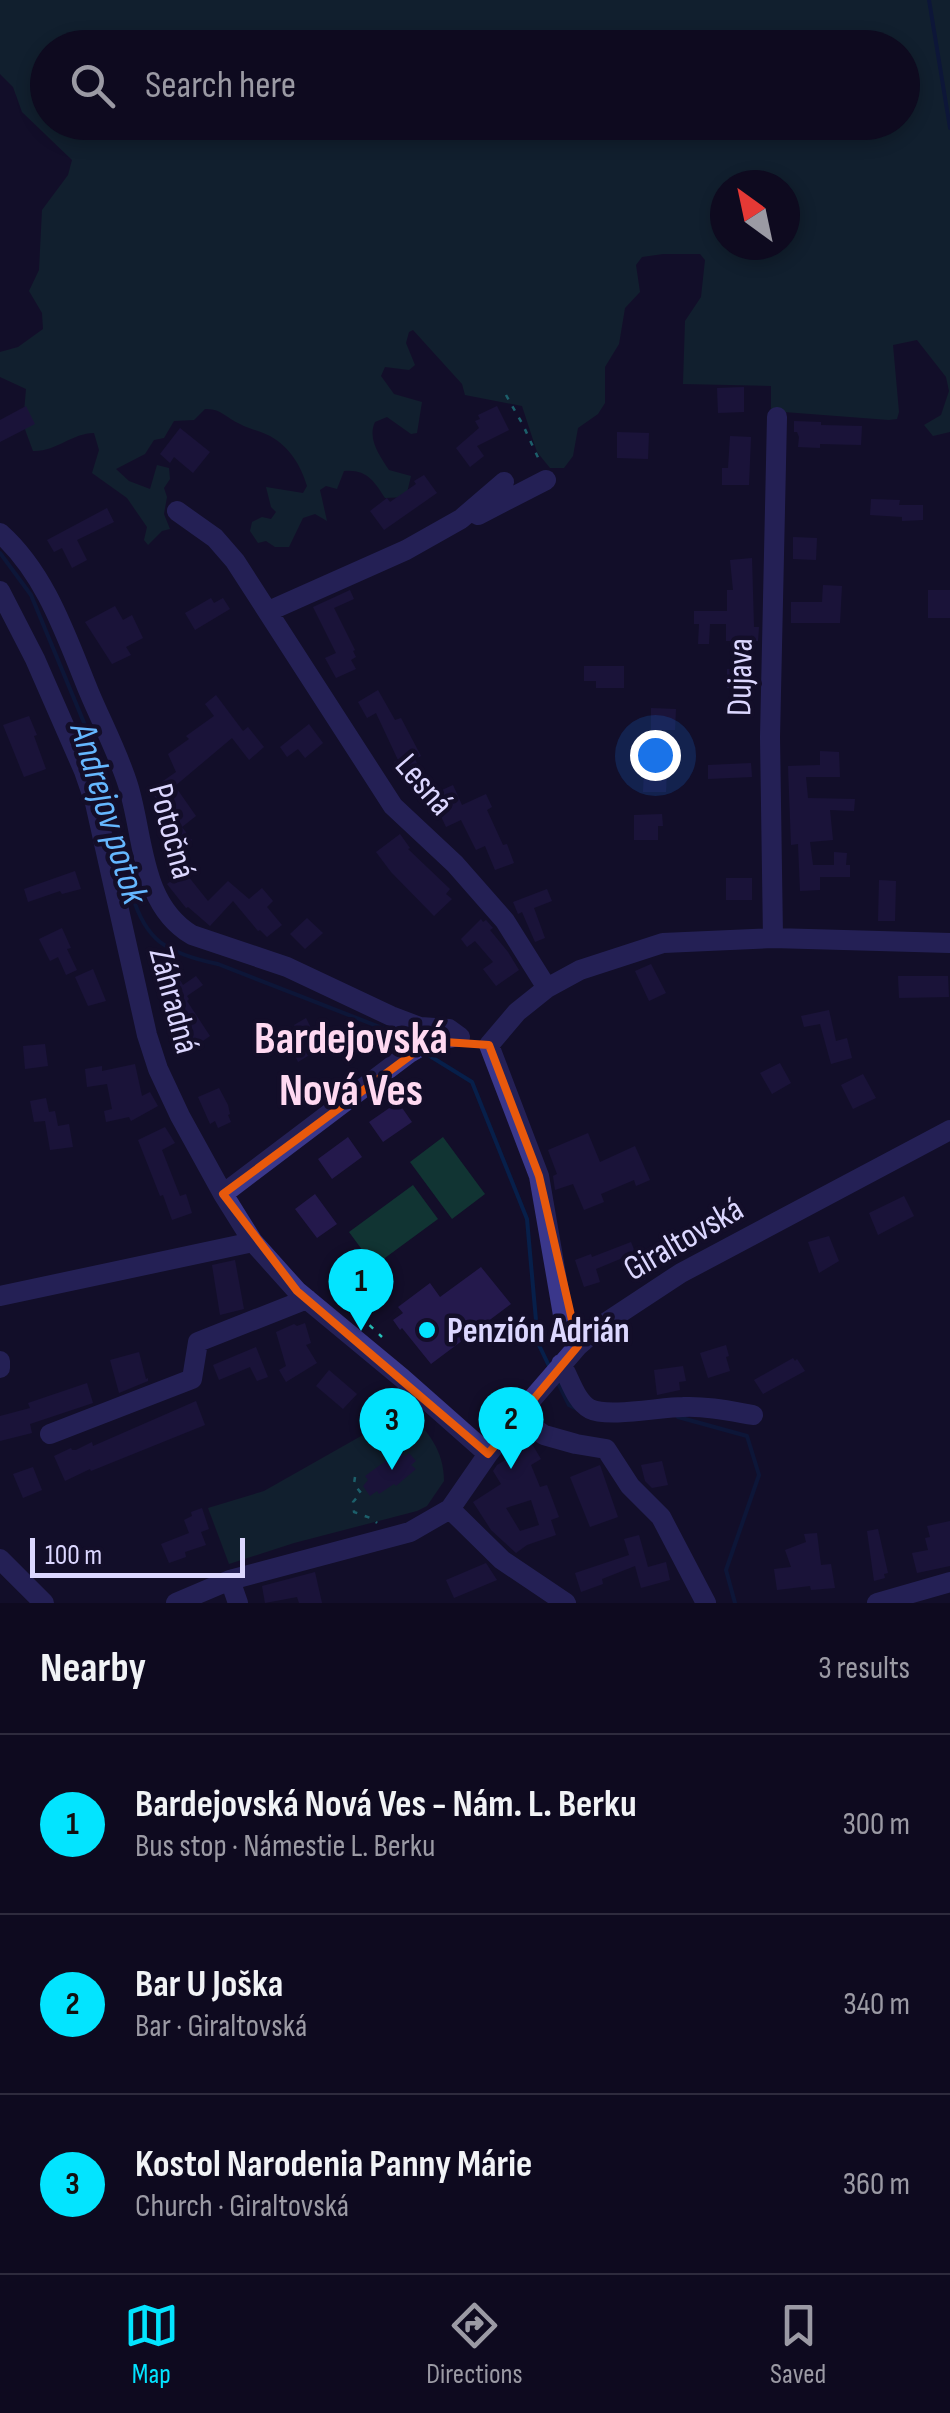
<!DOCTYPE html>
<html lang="en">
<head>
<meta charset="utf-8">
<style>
	body { margin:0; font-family:"Sofia Sans Condensed",sans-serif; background:#1c182c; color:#f1f3f6 }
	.compass { position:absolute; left:710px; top:170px; width:90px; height:90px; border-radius:50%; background:#0e0a1f; box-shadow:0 5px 15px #0003; rotate:327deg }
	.scale { position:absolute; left:30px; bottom:25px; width:215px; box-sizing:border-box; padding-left:10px; border:5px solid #dcd7ff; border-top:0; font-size:28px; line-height:35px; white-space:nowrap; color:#dcd7ff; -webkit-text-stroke:8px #130e29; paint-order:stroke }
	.you { position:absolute; left:655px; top:755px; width:35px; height:35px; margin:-25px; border:8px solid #fff; border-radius:50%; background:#1a73e8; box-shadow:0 0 0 15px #1a73e833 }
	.badge { display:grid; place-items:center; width:65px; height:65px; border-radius:50%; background:#03e4ff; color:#111; font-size:32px; font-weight:700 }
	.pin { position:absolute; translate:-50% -82px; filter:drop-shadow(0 2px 5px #0008) }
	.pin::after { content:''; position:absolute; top:52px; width:35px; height:30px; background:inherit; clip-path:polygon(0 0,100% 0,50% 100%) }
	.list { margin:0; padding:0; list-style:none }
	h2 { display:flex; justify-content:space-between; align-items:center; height:130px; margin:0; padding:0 40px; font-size:42px }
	h2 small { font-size:32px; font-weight:400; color:#9b9aa4 }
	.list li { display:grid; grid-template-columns:65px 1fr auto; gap:30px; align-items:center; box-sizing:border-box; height:180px; padding:0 40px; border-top:2px solid #2e2b3d }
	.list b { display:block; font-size:38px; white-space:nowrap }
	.list p { margin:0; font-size:32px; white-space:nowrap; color:#9b9aa4 }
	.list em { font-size:32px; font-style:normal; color:#9b9aa4 }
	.icon { flex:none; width:55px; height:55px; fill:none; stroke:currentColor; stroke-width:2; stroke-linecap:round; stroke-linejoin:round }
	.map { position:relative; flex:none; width:950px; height:1603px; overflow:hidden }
	.search { position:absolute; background:#0e0a1f; box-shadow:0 5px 15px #0003; left:30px; right:30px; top:30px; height:110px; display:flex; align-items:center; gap:25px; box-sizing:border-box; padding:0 35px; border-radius:55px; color:#9b9aa4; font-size:38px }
	.sheet { height:670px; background:#0e0a1f }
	nav { display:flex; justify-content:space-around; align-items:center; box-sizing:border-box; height:140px; border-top:2px solid #2e2b3d; background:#0e0a1f; font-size:28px; color:#9b9aa4 }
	nav a { display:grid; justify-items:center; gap:5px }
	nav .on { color:#03e4ff }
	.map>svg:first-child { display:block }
	.green { fill:#113433; fill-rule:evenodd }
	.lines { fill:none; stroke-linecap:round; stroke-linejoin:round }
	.stream { stroke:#071f4a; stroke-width:4 }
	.building { fill:#24194c; fill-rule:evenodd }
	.path { stroke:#28c2ba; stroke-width:2.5; stroke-dasharray:5 8; stroke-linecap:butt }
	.minor { stroke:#3a378b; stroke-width:20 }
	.marked { fill:none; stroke:#e8590c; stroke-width:8; stroke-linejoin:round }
	.poi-dot { fill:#03e4ff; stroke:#130e29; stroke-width:4 }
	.labels { text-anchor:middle; stroke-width:9; stroke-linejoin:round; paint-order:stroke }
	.street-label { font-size:35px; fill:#dcd7ff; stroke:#130e29 }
	.poi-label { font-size:35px; font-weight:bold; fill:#dcd7ff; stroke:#130e29; text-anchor:start }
	.water-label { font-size:38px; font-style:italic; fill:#65b7ff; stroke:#130e29 }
	.district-label { font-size:45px; font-weight:bold; fill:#ffd9f1; stroke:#130e29 }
</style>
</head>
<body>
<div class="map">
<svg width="950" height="1603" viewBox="0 0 950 1603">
	<rect width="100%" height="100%" fill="#130e29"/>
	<path class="green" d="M0 0H950V432L933 436 924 425 941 415 949 391 946 377 917 340 893 345 899 412 897 419 889 420 771 411V386L683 384 685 321 701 297 705 260 700 254H663L642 257 636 265 640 292 625 308 619 344 605 367V403L598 414 578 428 573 456 564 468H550L537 452 522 406 465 395 462 384 413 330 409 332 406 343 415 365 409 370 385 367 381 376 394 394 422 402 417 433 411 434 387 417 375 422C367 439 380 456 389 470L411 476 406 497 385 498C374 481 367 469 344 471L337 489 326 486 320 490 327 521 315 514 303 518 289 547H275L266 541 258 543 250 531 252 522 262 517 271 519 276 512 271 507 266 487 303 493 307 486C301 466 290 447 270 436 260 431 249 429 240 424 226 418 221 408 205 409L194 420 174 421 164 438 154 440 145 454 116 469 129 481 150 489 157 465 169 468 170 479 164 488 167 497 164 514 170 529 162 531 148 545 144 540 147 527 127 498 92 473 99 450 94 433C72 433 56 452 33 451L23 424 26 389 0 377V352L18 347 43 329 42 313 29 291 39 270 42 210 68 175 72 160 22 112 13 87 0 74ZM48 48H902V122H48ZM725 185H785V245H725Z
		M443 1137 485 1194 452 1219 410 1162Z
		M413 1185 438 1219 374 1266 349 1232Z
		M407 1410C428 1432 444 1450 444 1481L427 1506 417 1511 294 1543 229 1564 208 1508 264 1491Z"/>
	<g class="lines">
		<path class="stream" d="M929 0 950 128
			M0 553 31 595 97 754C101 774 112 792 116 812 124 852 127 916 160 942 176 954 198 960 218 964L390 1031 409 1042
			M425 1053 472 1082 527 1219 538 1343 550 1368
			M557 1381 569 1405 577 1409
			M678 1417 747 1436 759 1475 726 1570 735 1603"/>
	</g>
	<path class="building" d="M744 387V412L718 413 717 388Z
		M26 406 35 424 0 442V420Z
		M497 406 509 430 477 446 484 456 470 467 456 448 479 428 475 421 480 419 478 415Z
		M794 421 821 422V425L862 426 861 445 820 444V448L798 447 799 437 797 432H794Z
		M180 428 210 452 193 473 174 457 170 463 160 454Z
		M617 432 649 433 648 459 617 458Z
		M730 436 751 437 749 485H722V468H728Z
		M424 475 437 493 384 530 370 511 387 498 390 502 416 484 414 481Z
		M871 499 900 500 899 505H923V520L902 521V517L870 515Z
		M107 508 114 522 77 540 87 560 72 568 62 548 54 552 47 540Z
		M793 537 817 538 816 560 793 559Z
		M752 558 754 627H759L758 641H726V624H710L709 644H698L699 624H694V611H727V590H733L730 560Z
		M823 585 842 586 840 623H791V602H822Z
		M350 590 354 599 334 608 355 650 353 651 356 657 351 660 356 669 336 678 325 658 336 653 313 607Z
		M928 590H950V618H928Z
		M211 598 214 603 223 598 230 609 195 630 185 613Z
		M115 606 123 620 132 615 143 638 126 647 131 655 112 664 85 622Z
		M584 666H624V688H596V681H584Z
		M727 669H749V709H731L732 688H727Z
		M378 690 395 720 401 718 421 756 415 759 423 776 406 786 394 762 398 760 376 713 367 718 358 702Z
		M216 695 243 731 248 727 264 747 249 760 232 738 175 786 196 816 182 827 192 840 173 854 161 837 176 826 150 790 176 772 168 754 189 739 186 736 214 716 205 704Z
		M651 708 676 709 675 730H651Z
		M29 716 37 735 34 736 46 769 24 777 3 725Z
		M309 724 323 743 305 758 298 749 287 757 280 747Z
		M820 751 839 752 840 777H806L808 798 855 799 854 811 830 810 833 840 810 842 813 865H834V852L847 853 846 865H850V877H820V890L800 891 798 844 791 845 788 766 820 765Z
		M751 763 752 777 708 779V765Z
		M644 769 667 770 666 792H643Z
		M453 785 462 805 486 794 492 807 487 810 503 845 507 844 514 863 495 870 485 846 476 850 461 820 446 827 431 795Z
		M662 814 663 826H658V840H634V815Z
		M400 834 410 848 408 849 450 889 446 894 452 899 434 916 391 872 376 852Z
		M75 871 81 889 62 894 60 891 28 902 24 889Z
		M184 871 208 901 228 881 249 899 262 888 273 901 267 907 282 925 267 937 260 930 258 931 233 901 210 926 188 907 186 908 167 884Z
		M726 878H752V900H726Z
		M879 880 896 881 895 921H878Z
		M547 889 552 901 534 908 545 938 535 942 522 912 518 914 513 902Z
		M307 918 323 933 305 949 290 934Z
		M481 919 483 922 486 920 493 928 490 930 508 952 519 970 496 986 483 969 493 962 475 941 467 947 461 939Z
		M62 928 71 948 67 949 77 970 66 975 58 957 50 961 39 939Z
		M651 964 666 993 649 1001 635 971Z
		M93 969 106 1001 88 1006 75 977Z
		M196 976 203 985 187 996 189 999 187 1001 210 1036 194 1047 159 989 178 977 183 985Z
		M898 976H948L949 997 899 998Z
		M829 1010 836 1041 847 1038 852 1058 831 1064 820 1024 804 1027 801 1016Z
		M306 1018 316 1038 311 1041 316 1051 298 1062 289 1043 300 1037 294 1025Z
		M45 1044 48 1066 25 1069 23 1046Z
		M780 1063 791 1083 772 1094 760 1073Z
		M135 1064 142 1096 150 1092 158 1106 131 1121 129 1117 106 1122 104 1111 112 1109 107 1084 87 1087 85 1069 102 1066V1071Z
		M863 1074 876 1098 853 1109 841 1085Z
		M219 1088 228 1105 230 1114 228 1115 231 1122 218 1128 215 1121 210 1124 198 1097Z
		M46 1098 49 1112 55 1111 58 1126 69 1124 73 1147 50 1150 45 1121 34 1122 30 1101Z
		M398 1102 412 1122 383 1142 369 1122Z
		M165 1127 175 1143 162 1150 180 1196 186 1194 192 1213 172 1220 163 1195 160 1196 138 1140Z
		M588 1133 600 1162 635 1146 650 1180 636 1186 634 1180 601 1194 604 1202 584 1210 573 1184 555 1190 553 1176 557 1174 548 1150Z
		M348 1137 362 1157 332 1179 318 1159Z
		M315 1194 337 1224 317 1238 295 1209Z
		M904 1196 914 1216 878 1235 869 1213Z
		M829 1236 839 1261 819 1273 808 1242Z
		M631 1242 646 1279 640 1282 625 1257 596 1269 600 1282 584 1287 575 1260 591 1254 592 1257Z
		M235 1260 244 1309 220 1315 212 1265Z
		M481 1267 511 1304 431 1364 402 1328 400 1330 393 1320 403 1313 398 1307 430 1283 440 1297Z
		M305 1323 311 1343 306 1345 317 1363 286 1382 279 1370 286 1366 276 1332 294 1324 297 1326Z
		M726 1345 729 1356 726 1357 730 1371 708 1378 700 1353Z
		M256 1347 268 1377 257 1381 250 1367 219 1380 213 1365Z
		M139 1352 146 1379 148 1378V1381L119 1393 110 1360Z
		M793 1358 795 1361 797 1359 805 1371 763 1394 754 1380Z
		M683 1366 686 1381 679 1382 680 1390 657 1395 654 1370Z
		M329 1370 357 1394 343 1409 316 1386Z
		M87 1383 93 1403 30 1424 32 1433 0 1441V1416L30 1408 28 1403Z
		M196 1401 205 1425 91 1471 90 1469 65 1481 54 1456 71 1448 72 1450H76L92 1442 93 1446Z
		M532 1444 541 1459 531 1465 540 1487 547 1485 559 1517 551 1520 556 1535 527 1545 516 1553 491 1530 473 1502 501 1484 493 1471 497 1465ZM531 1500 539 1525 520 1531 506 1508Z
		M397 1446 405 1456 409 1453 416 1461 411 1465 416 1469 396 1486 394 1484 379 1494 377 1491 370 1496 363 1486 368 1480 365 1476 387 1460 386 1454Z
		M662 1461 668 1485 652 1488 645 1481 641 1465Z
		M600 1465 618 1517 590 1527 570 1477Z
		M33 1467 42 1490 23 1498 13 1474Z
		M202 1508 209 1529 201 1532 206 1545 185 1552 186 1557 169 1563 161 1544 189 1533 184 1520 192 1516 191 1512Z
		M950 1521V1566L917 1573 912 1553 928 1550 925 1538 930 1537 927 1526Z
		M878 1529 888 1573 884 1574 885 1578 874 1581 867 1531Z
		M817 1533 821 1565 831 1564 835 1588 811 1590 810 1586 777 1590 774 1569 791 1567 785 1550 806 1542 804 1534Z
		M639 1535 648 1567 666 1562 670 1580 641 1588 635 1566 602 1579 603 1584 581 1592 575 1573 629 1555 624 1539Z
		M486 1563 497 1580 454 1598 446 1580Z
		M315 1572 322 1603H299L297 1597 265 1603 262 1586Z"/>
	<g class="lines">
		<path class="path" d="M506 395 523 425 541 464
			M350 1251 364 1320 382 1337
			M491 1395 516 1392
			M355 1477 354 1484 361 1493 353 1502 354 1512 373 1519 377 1523"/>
		<path class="minor" d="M177 511 215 538 235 561 393 806 455 864 505 921 547 988
			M478 515 546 480
			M0 533C46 574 66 636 89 692 102 723 118 753 128 785 144 836 140 904 192 935L287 967 391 1016 420 1027 449 1029 460 1037
			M0 591 35 659 84 771 95 803 147 1035 158 1069 180 1116 223 1194 253 1242 297 1291 402 1378 488 1454
			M269 611 406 550 461 519 504 482
			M773 938 770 737 777 417
			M489 1045 517 1012 547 988 580 970 663 943 773 938 950 943
			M489 1045 539 1176 563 1315 571 1335 578 1346
			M223 1194 408 1054 430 1041 455 1037
			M0 1296 253 1242
			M0 1361V1368
			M561 1364C570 1378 575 1401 590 1409 608 1418 661 1407 683 1407 707 1406 730 1411 753 1415
			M518 1417 544 1435 576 1444 606 1449 630 1486 661 1517 706 1603
			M50 1434 192 1379 198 1342 307 1299
			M450 1509 502 1560 566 1603
			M0 1559 44 1603
			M230 1580 238 1603
			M176 1603 230 1580 410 1532 450 1509 488 1454 533 1398 578 1346 602 1325 681 1273 950 1130
			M877 1603 950 1582"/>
	</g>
	<path d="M0 0H950V1603H0ZM430 1041 489 1045 539 1176 578 1346 488 1454 297 1291 223 1194Z" fill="#130e29" fill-opacity=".55" fill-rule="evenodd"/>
	<path class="marked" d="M430 1041 489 1045 539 1176 578 1346 488 1454 297 1291 223 1194Z"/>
	<circle class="poi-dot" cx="427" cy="1330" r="10"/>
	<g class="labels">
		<g class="street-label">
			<text transform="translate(739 677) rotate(-89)" y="12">Dujava</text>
			<text transform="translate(425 784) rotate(49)" y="12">Lesná</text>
			<text transform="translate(173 831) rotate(75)" y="12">Potočná</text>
			<text transform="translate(175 1000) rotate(75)" y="12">Záhradná</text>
			<text transform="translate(683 1238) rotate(-30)" y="12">Giraltovská</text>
		</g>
		<g class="poi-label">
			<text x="447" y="1342">Penzión Adrián</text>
		</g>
		<g class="water-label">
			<text transform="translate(110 813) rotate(73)" y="13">Andrejov potok</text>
		</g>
		<g class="district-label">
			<text x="351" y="1053">Bardejovská<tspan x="351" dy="52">Nová Ves</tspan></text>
		</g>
	</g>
</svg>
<svg class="compass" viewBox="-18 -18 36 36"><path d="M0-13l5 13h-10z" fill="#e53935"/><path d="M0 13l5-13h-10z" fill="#9b9aa4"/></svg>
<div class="scale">100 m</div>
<div class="you"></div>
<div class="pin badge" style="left:361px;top:1331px">1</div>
<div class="pin badge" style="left:511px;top:1469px">2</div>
<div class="pin badge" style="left:392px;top:1470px">3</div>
<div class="search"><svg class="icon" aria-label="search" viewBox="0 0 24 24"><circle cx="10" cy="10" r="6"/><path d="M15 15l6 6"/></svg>Search here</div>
</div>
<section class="sheet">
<h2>Nearby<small>3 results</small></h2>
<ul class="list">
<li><span class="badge">1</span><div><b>Bardejovská Nová Ves - Nám. L. Berku</b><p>Bus stop · Námestie L. Berku</p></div><em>300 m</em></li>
<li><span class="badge">2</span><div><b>Bar U Joška</b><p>Bar · Giraltovská</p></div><em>340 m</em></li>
<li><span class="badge">3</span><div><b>Kostol Narodenia Panny Márie</b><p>Church · Giraltovská</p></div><em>360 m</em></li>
</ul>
</section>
<nav>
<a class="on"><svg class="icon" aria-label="map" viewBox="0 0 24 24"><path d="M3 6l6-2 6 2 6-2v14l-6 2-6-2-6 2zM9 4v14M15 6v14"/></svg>Map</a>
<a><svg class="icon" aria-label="directions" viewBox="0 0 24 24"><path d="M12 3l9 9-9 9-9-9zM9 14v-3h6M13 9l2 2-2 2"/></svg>Directions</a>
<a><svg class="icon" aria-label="saved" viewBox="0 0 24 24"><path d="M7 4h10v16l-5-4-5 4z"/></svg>Saved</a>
</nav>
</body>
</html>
